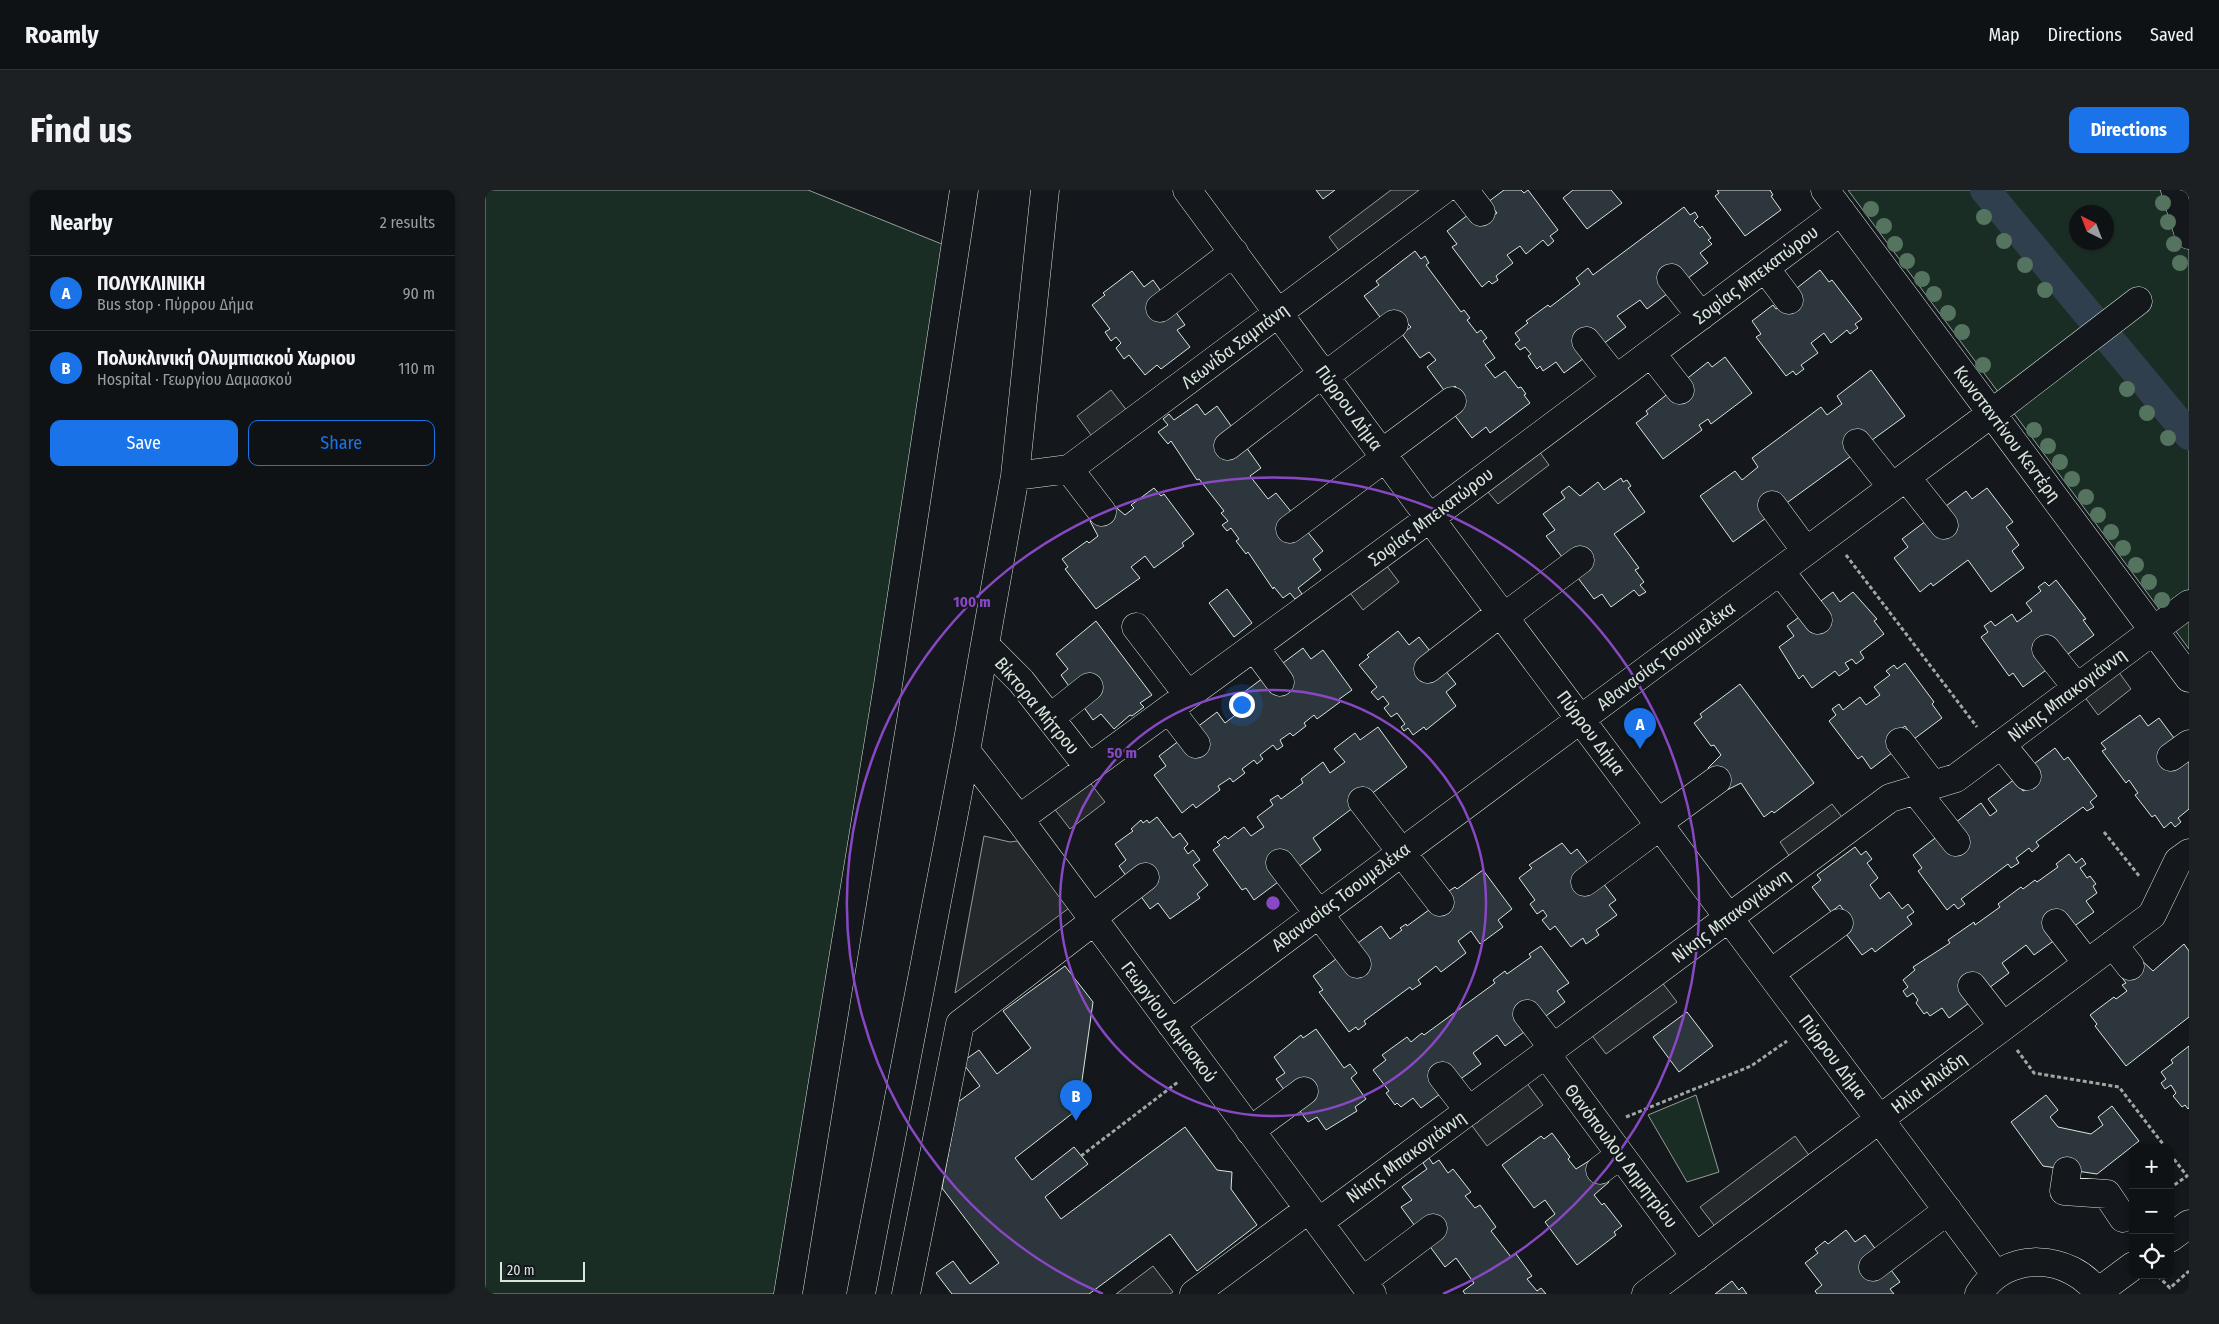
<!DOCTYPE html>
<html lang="en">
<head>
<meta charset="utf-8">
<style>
	body { margin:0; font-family:"Fira Sans Condensed",sans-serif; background:#1d2022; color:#f1f3f6 }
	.controls { position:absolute; right:15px; bottom:15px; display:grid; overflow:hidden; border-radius:10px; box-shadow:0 1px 4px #0004 }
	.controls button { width:45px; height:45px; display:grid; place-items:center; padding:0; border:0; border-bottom:1px solid #2f3234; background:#0f1215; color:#f1f3f6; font:25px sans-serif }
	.compass { position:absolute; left:1584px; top:15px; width:45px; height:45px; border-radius:50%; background:#0f1215; box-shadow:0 1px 4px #0004; rotate:318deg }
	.scale { position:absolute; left:15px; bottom:12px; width:85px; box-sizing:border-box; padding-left:5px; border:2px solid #d8e6dc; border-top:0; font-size:14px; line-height:18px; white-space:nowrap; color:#d8e6dc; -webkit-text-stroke:4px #14181c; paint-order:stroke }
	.you { position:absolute; left:756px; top:514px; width:18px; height:18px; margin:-12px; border:4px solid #fff; border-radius:50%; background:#1a73e8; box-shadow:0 0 0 8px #1a73e833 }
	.badge { display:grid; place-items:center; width:32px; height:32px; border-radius:50%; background:#1a73e8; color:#fff; font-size:16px; font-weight:700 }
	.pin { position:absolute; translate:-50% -41px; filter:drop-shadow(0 1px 2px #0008) }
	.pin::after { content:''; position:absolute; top:26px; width:18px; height:15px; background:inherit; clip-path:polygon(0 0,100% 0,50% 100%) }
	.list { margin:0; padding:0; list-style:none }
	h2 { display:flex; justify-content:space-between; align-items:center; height:65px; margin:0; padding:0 20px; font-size:21px }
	h2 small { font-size:16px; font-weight:400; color:#9b9ea0 }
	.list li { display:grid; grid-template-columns:32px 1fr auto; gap:15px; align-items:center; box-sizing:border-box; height:75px; padding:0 20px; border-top:1px solid #2f3234 }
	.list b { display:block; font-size:19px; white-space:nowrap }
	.list p { margin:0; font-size:16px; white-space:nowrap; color:#9b9ea0 }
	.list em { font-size:16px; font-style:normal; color:#9b9ea0 }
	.actions { display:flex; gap:10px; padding:15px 20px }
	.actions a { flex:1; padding:11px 0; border:1px solid #1a73e8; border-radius:10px; text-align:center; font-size:18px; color:#1a73e8 }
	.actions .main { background:#1a73e8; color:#fff }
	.icon { flex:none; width:28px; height:28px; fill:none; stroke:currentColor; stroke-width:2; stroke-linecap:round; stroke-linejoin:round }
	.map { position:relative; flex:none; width:1704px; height:1104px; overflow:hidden; border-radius:10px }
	header { display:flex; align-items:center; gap:30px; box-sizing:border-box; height:70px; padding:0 25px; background:#0f1215; border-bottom:1px solid #2f3234 }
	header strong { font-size:24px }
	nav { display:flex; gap:28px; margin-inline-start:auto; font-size:18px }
	.intro { display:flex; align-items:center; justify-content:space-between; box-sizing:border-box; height:120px; padding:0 30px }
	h1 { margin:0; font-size:35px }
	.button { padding:12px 22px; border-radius:10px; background:#1a73e8; color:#fff; font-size:18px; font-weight:700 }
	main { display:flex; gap:30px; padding:0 30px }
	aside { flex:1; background:#0f1215; border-radius:10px; box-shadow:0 1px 4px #0004 }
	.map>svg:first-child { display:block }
	.green { fill:#1a2d24; stroke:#939e99; fill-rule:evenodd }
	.parking { fill:#24282b; stroke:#939e99 }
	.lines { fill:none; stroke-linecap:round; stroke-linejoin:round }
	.canal { stroke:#2f3f4d; stroke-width:30 }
	.building { fill:#2c363c; stroke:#d8e6dc }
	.minor-casing { stroke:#d8e6dc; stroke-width:29 }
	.path { stroke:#9da8a2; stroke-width:3; stroke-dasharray:4 2.5; stroke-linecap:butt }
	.minor { stroke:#14181c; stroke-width:28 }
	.tree { fill:#55745f }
	.ring { fill:none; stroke:#8948c3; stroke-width:2.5 }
	.labels { text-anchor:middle; stroke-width:4; stroke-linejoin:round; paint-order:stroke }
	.street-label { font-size:18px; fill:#d8e6dc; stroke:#14181c }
	.centre { fill:#8948c3; stroke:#14181c; stroke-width:2.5 }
	.ring-label { font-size:15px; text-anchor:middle; font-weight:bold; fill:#8948c3; stroke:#14181c; stroke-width:4; stroke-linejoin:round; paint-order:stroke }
</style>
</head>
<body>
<header>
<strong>Roamly</strong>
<nav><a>Map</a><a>Directions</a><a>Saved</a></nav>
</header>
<div class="intro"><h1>Find us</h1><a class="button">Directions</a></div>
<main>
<aside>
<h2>Nearby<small>2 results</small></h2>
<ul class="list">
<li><span class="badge">A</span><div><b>ΠΟΛΥΚΛΙΝΙΚΗ</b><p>Bus stop · Πύρρου Δήμα</p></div><em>90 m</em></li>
<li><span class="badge">B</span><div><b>Πολυκλινική Ολυμπιακού Χωριου</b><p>Hospital · Γεωργίου Δαμασκού</p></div><em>110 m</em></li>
</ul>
<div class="actions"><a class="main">Save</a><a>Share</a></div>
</aside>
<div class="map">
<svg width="1704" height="1104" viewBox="0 0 1704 1104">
	<rect width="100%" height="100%" fill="#14181c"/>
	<path class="green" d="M0 0H323L469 59 299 1104H0Z
		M1363 0H1704V459ZM1592 22H1622V52H1592Z
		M1211 905 1234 982 1202 992 1163 925Z"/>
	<path class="parking" d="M906 0H944L858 66 844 47Z
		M626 200 643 222 609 249 592 226Z
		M1051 257 1064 275 1013 314 998 296Z
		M898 371 914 392 878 420 862 399Z
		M1633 481 1646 499 1613 525 1599 506Z
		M603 590 620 612 585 639 568 617Z
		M1347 614 1360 631 1307 670 1295 652Z
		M499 646 525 652 532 651 584 718 470 803Z
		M1176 791 1192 812 1121 864 1105 843Z
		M1041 892 1058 915 1002 956 985 933Z
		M1310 946 1326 968 1232 1039 1215 1017Z
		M668 1076 688 1102 685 1104H631Z"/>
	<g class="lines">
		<path class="canal" d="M1500 0 1704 245"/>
	</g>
	<path class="building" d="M831 0H850L838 9Z
		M1019 0H1036L1039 3 1043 0 1073 40 1065 46 1069 51 1063 56 1058 50 1041 64 1035 56 1022 65 1028 73 1011 86 1013 90 1007 94 1004 91 997 97 967 57 972 54 962 41 988 21 1008 26 1012 23 1003 12Z
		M1088 0H1126L1137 13 1102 39 1078 8Z
		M1232 0H1285L1288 5 1286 6 1296 20 1260 46 1230 6 1234 3Z
		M1199 17 1205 25 1210 22 1213 27 1209 31 1215 38 1217 36 1226 48 1223 50 1227 54 1215 63 1223 73 1162 119 1155 110 1132 126 1141 137 1079 183 1071 172 1058 181 1055 176 1052 179 1043 166 1046 164 1040 157 1035 160 1030 154 1035 150 1030 143 1043 133 1041 131 1063 115 1065 117 1095 94 1091 88 1103 78 1108 85Z
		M930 61 936 69 940 66 944 73 941 75 976 122 979 120 985 128 982 130 992 143 996 140 1002 148 998 151 1010 168 1000 175 1010 188 1020 181 1033 198 1036 197 1041 204 1039 205 1045 213 1005 243 1001 237 987 248 968 223 973 200 970 196 961 203 942 177 951 170 944 162 935 168 917 144 926 137 922 133 898 131 879 106 894 95 891 91Z
		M1335 80 1344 92 1347 90 1377 129 1370 134 1373 138 1365 144 1362 140 1346 153 1339 143 1326 153 1333 163 1316 175 1319 179 1311 185 1308 181 1301 186 1271 147 1276 144 1267 131 1288 115 1291 119 1307 107 1313 115 1317 112 1308 101Z
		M647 81 659 97 668 90 700 135 692 140 705 157 676 179 672 175 660 185 644 165 639 169 631 158 636 153 631 147 626 151 620 142 625 139 607 115 620 105 618 103Z
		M1240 167 1267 203 1226 234 1223 229 1214 235 1217 240 1178 269 1151 233 1163 224 1161 221 1223 172 1227 177Z
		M1386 180 1420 226 1387 250 1383 245 1365 258 1369 264 1248 352 1215 306 1250 281 1257 290 1273 277 1267 268 1336 217 1342 225 1357 214 1352 206Z
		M712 214 720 225 732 216 776 278 765 286 783 309 791 303 838 361 828 369 836 380 813 398 817 404 810 409 805 403 798 408 789 397 788 399 763 362 761 364 751 351 754 349 746 338 742 341 737 335 743 331 736 323 739 321 714 289 712 290 686 251 683 254 673 242 683 235 678 229 684 224 689 230Z
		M1136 288 1138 292 1142 290 1146 296 1143 298 1160 322 1129 344 1154 378 1150 380 1159 392 1155 395 1161 402 1154 406 1149 400 1126 417 1117 404 1109 409 1061 346 1070 340 1058 324 1080 308 1076 302 1084 296 1095 306 1113 292 1119 300Z
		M669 298 676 306 679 304 709 344 697 353 699 356 669 378 660 366 646 377 655 388 611 419 580 379 583 377 577 369 602 351 604 353 613 346 605 331 627 314 640 325 649 318 646 315Z
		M1502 298 1528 332 1521 337 1534 355 1527 361 1539 378 1506 402 1483 370 1448 396 1446 393 1435 402 1409 368 1423 357 1417 349 1481 301 1487 309Z
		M1571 390 1601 429 1598 430 1609 445 1538 497 1528 483 1524 486 1496 447 1503 442 1499 436 1506 431 1510 436 1527 424 1532 432 1547 421 1541 413 1556 401 1553 397 1560 392 1564 396Z
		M742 399 767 433 749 447 724 413Z
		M1348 402 1355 412 1368 402 1392 429 1389 431 1399 444 1375 462 1379 468 1371 474 1367 469 1360 473 1364 479 1354 486 1350 481 1327 498 1318 485 1314 489 1294 457 1309 446 1302 436Z
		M611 431 667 505 655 513 659 517 647 526 645 525 629 539 616 524 608 530 576 485 583 479 571 464Z
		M913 441 924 455 934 447 971 494 961 502 971 516 941 540 939 537 928 545 923 538 919 541 916 537 920 534 912 523 906 527 899 518 904 514 898 506 893 510 886 502 892 497 874 475 884 467 882 465Z
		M818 458 826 469 838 460 867 500 853 510 855 512 832 529 829 525 819 533 821 536 808 546 805 543 795 550 798 556 792 560 788 555 775 565 778 569 772 574 769 570 757 579 760 583 748 592 745 588 733 596 735 600 711 618 708 614 697 623 669 585 681 576 674 566 732 522 740 533 766 513 758 503Z
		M1420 473 1449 512 1447 514 1457 528 1429 549 1420 536 1416 539 1422 547 1412 559 1386 579 1377 566 1373 569 1344 531 1351 525 1347 519 1354 514 1358 520 1375 507 1381 515 1395 505 1389 497 1405 485 1401 481 1409 475 1412 479Z
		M1255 494 1329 593 1289 623 1287 621 1279 627 1256 593 1240 601 1223 578 1236 565 1229 555 1226 556 1209 533 1217 527 1215 524Z
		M1655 525 1663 536 1674 528 1704 568V619L1693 628 1696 632 1690 637 1686 632 1679 638 1670 625 1667 627 1650 605 1653 603 1644 590 1641 593 1617 561 1621 559 1616 553Z
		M893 537 922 577 828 648 836 660 769 710 761 698 757 700 728 660 735 655 732 652 740 646 743 649 759 637 766 646 779 637 772 627 788 615 785 610 793 605 796 609 818 593 816 589 838 572 845 583 860 572 849 559 870 543 875 550Z
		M1570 558 1579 570 1583 567 1612 606 1605 612 1609 617 1602 621 1598 617 1551 652 1554 656 1547 662 1544 658 1531 668 1534 673 1526 678 1523 674 1476 709 1480 714 1473 719 1469 714 1462 720 1433 681 1437 678 1428 665 1496 613 1505 626 1512 621 1503 609 1530 589 1538 601 1542 599 1545 577Z
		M672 627 688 648 695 643 703 654 699 658 703 664 708 660 715 670 708 675 723 695 712 704 715 708 685 729 673 713 665 719 634 676 641 670 630 654 648 641 646 639 656 630 658 633 662 630 664 633Z
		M1077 653 1086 664 1092 659 1131 710 1124 715 1132 725 1111 740 1114 745 1101 754 1098 748 1086 757 1070 736 1065 740 1057 730 1062 726 1058 720 1052 724 1045 714 1050 710 1034 688 1047 678 1044 675Z
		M1370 657 1376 665 1381 661 1387 669 1382 673 1393 688 1385 695 1395 709 1404 702 1417 719 1423 714 1429 722 1422 727 1427 734 1390 762 1387 758 1377 765 1349 728 1359 721 1355 715 1346 722 1327 697 1336 690 1332 685Z
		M1584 664 1591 673 1597 668 1601 674 1595 678 1602 688 1605 686 1611 694 1608 696 1612 703 1601 711 1609 722 1549 765 1541 755 1517 773 1524 783 1464 828 1457 818 1445 826 1442 822 1439 824 1431 813 1433 810 1428 803 1422 807 1418 801 1423 797 1418 790 1430 780 1428 777 1465 753 1463 750 1489 732 1490 735 1515 717 1513 714 1536 697 1538 699 1550 690 1552 692 1573 677 1571 674Z
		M998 680 1027 719 1013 730 1018 737 995 754 986 741 973 751 981 763 956 782 951 776 933 790 936 794 927 800 925 797 879 831 881 834 873 840 871 837 864 842 834 802 838 800 828 786 896 736 905 749 917 740 915 738 921 734 922 736 963 706 961 703 970 697 972 699Z
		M1699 754 1704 761V827L1641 876 1610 836 1612 834 1605 825 1629 807 1631 809 1642 801 1637 795 1641 793 1635 785 1655 769 1668 781Z
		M1056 756 1084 793 1072 801 1080 812 1020 856 1012 845 988 863 996 874 936 918 928 908 916 917 912 913 910 915 901 903 904 901 888 880 901 870 897 865 922 847 926 852 937 843 939 845 1010 793 1008 790 1020 781 1022 784 1046 767 1044 764Z
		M580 776 608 812 593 919 530 968 547 990 589 957 603 974 560 1007 576 1029 700 937 732 980 747 982 746 999 772 1035 712 1081 685 1044 604 1104H467L451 1083 468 1071 485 1094 514 1073 457 998 473 912 495 896 477 872 494 860 512 884 546 858 518 821Z
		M1202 822 1228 856 1194 882 1168 847Z
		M831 839 859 878 865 874 872 883 866 888 881 909 870 917 872 921 841 940 832 927 823 932 791 889 800 883 789 867 816 845 818 848Z
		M1704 856V918L1703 919 1700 915 1697 917 1688 906 1691 903 1686 895 1680 899 1676 893 1681 889 1676 882 1688 873 1686 870Z
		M1561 905 1573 920 1565 927 1573 937 1606 944 1618 935 1613 927 1627 916 1654 951 1612 984 1558 976 1526 932Z
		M1067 943 1085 967 1083 969 1091 979 1107 969 1124 992 1109 1005 1117 1015 1119 1013 1137 1036 1129 1042 1131 1045 1092 1075 1060 1032 1070 1024 1060 1010 1049 1018 1017 975 1056 946 1059 949Z
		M944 968 948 974 954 970 963 983 968 979 986 1002 980 1006 990 1018 995 1015 1011 1037 1006 1041 1026 1067 1031 1064 1047 1086 1042 1089 1052 1101 1056 1098 1061 1104H980L978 1101 989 1093 971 1068 960 1077 916 1017 927 1010 917 997 942 979 938 973Z
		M1361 1040 1370 1052 1380 1045 1415 1092 1405 1099 1409 1104H1332L1330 1101 1337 1095 1320 1073 1333 1063 1330 1059 1340 1051 1343 1054Z
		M1247 1091 1254 1100 1257 1097 1262 1104H1230Z"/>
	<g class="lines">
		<g class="minor-casing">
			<path id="minor" d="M702 0 932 311 1511 1085
				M979 0 996 22
				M1340 0 1704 488
				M1690 0 1704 45
				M1280 78 1304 110
				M1186 88 1216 126
				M675 118 749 62
				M1101 151 1131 189
				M1166 163 1195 200
				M840 186 909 134
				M1372 253 1407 297
				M743 256 838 183
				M897 263 967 211
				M584 279 617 322
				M530 286 584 279 958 0
				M1421 287 1459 335
				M1287 315 1321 361
				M805 339 900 268
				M1295 381 1333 430
				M1019 427 1095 370
				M651 437 703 505
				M500 455 536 491 604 578
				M769 457 795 492
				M1561 459 1592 498
				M943 479 1015 423
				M684 519 711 554
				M565 528 604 497
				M1415 552 1448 595
				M1516 554 1542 586
				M481 561 534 629 887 1104
				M1686 567 1704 554
				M1430 600 1471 652
				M877 611 955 712
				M534 629 945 328 1356 21
				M1173 633 1232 590
				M795 673 872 774
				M1100 692 1175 636
				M607 728 660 687
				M1571 733 1602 773
				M1628 754 1645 776
				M1286 783 1354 733
				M1487 796 1518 836
				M1042 824 1069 859
				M686 834 1507 223 1653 111
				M1061 864 1211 1067
				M957 886 984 921
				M765 941 819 901
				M1115 980 1135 965
				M1582 981 1579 1001 1622 1004 1638 1028
				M834 1032 1405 608 1471 588 1704 414
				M1685 1048 1704 1034
				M1388 1077 1463 1020
				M878 1091 948 1038
				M1613 1102 1648 1076
				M303 1104 403 495 479 0
				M376 1104 481 561 530 286 560 0
				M421 1104 475 834 609 731
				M709 1104 824 1019
				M1161 1104 1667 725 1693 671 1704 663
				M1494 1104C1521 1060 1585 1063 1614 1104"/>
		</g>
		<path class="path" d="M1361 365 1492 537
			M1619 642 1655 687
			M1532 860 1549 883 1634 897 1681 958
			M1141 927 1266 876 1302 851
			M1685 964 1702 986 1685 998
			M596 966 693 892
			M1673 1086 1685 1098 1704 1081"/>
		<use href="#minor" class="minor"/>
	</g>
	<g class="tree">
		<circle cx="1678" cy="13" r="8"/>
		<circle cx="1386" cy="19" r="8"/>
		<circle cx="1499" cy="27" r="8"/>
		<circle cx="1683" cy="32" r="8"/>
		<circle cx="1399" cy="36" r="8"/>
		<circle cx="1519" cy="51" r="8"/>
		<circle cx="1410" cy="54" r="8"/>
		<circle cx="1689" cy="54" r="8"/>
		<circle cx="1422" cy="71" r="8"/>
		<circle cx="1695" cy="73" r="8"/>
		<circle cx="1540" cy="75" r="8"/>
		<circle cx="1437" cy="89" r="8"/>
		<circle cx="1560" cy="100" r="8"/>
		<circle cx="1449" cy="104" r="8"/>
		<circle cx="1463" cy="123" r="8"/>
		<circle cx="1477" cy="142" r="8"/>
		<circle cx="1498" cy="175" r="8"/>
		<circle cx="1642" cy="199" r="8"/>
		<circle cx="1662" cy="223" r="8"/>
		<circle cx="1549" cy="240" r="8"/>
		<circle cx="1683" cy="248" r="8"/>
		<circle cx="1563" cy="256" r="8"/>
		<circle cx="1575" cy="272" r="8"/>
		<circle cx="1587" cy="289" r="8"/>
		<circle cx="1601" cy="307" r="8"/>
		<circle cx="1613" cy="325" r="8"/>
		<circle cx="1626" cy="342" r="8"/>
		<circle cx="1638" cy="358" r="8"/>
		<circle cx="1651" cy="375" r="8"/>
		<circle cx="1664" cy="392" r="8"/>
		<circle cx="1677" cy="410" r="8"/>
	</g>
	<g class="ring">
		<circle cx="788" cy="713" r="213"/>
		<path d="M618 1104A426 426 0 1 1 958 1104"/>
	</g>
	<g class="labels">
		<g class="street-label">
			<text transform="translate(1271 85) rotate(-37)" y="6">Σοφίας Μπεκατώρου</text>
			<text transform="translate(750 156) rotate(-37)" y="6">Λεωνίδα Σαμπάνη</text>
			<text transform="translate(864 218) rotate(54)" y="6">Πύρρου Δήμα</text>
			<text transform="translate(1522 244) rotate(53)" y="6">Κωνσταντίνου Κεντέρη</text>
			<text transform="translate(946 327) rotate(-37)" y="6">Σοφίας Μπεκατώρου</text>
			<text transform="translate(1181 466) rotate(-37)" y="6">Αθανασίας Τσουμελέκα</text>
			<text transform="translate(1582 505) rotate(-37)" y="6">Νίκης Μπακογιάννη</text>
			<text transform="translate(552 516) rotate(50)" y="6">Βίκτορα Μήτρου</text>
			<text transform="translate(1106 543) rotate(53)" y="6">Πύρρου Δήμα</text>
			<text transform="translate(856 707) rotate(-37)" y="6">Αθανασίας Τσουμελέκα</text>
			<text transform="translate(1246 726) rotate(-37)" y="6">Νίκης Μπακογιάννη</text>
			<text transform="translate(684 832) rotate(53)" y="6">Γεωργίου Δαμασκού</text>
			<text transform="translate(1348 867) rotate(53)" y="6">Πύρρου Δήμα</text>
			<text transform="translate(1444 893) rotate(-37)" y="6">Ηλία Ηλιάδη</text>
			<text transform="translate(1136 966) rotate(53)" y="6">Θανόπουλου Δημητρίου</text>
			<text transform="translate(921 967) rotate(-36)" y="6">Νίκης Μπακογιάννη</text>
		</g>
	</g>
	<circle cx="788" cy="713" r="8" class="centre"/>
	<g class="ring-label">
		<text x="487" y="417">100 m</text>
		<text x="637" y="568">50 m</text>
	</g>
</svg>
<div class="controls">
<button>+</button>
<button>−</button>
<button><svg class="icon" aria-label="locate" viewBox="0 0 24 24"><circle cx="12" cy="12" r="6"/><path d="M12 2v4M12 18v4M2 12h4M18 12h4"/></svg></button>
</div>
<svg class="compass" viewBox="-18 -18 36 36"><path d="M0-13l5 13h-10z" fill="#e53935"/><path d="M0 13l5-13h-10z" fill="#9b9ea0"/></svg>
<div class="scale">20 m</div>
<div class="you"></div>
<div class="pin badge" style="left:1155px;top:559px">A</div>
<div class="pin badge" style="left:591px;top:931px">B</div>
</div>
</main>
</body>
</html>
